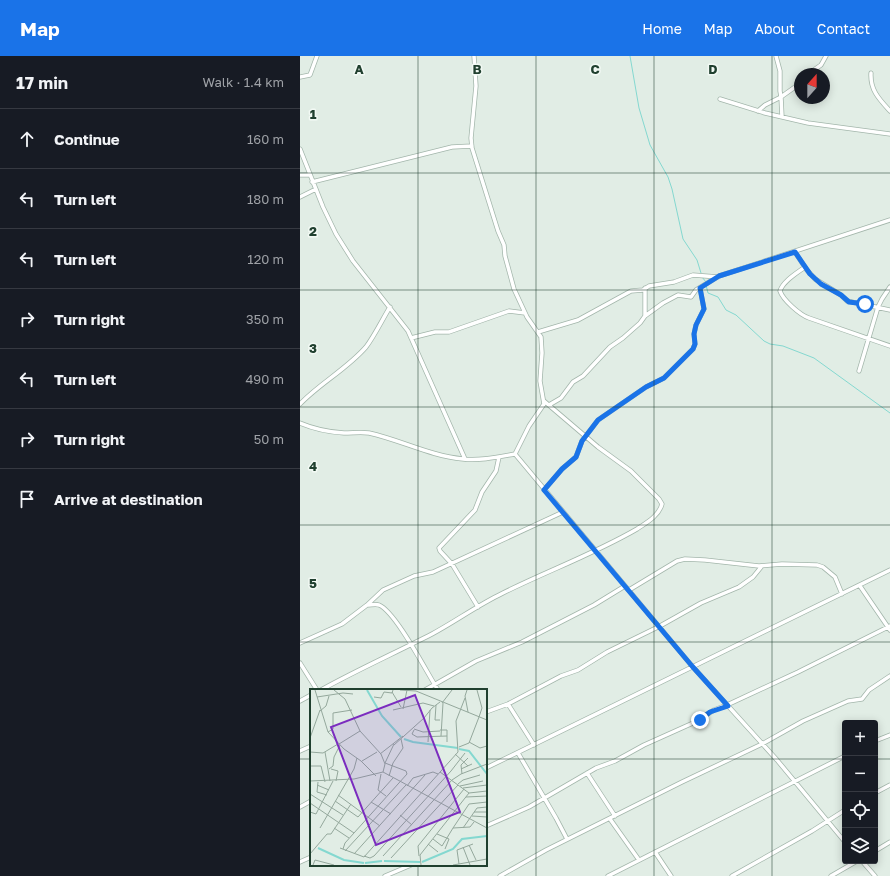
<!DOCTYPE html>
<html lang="en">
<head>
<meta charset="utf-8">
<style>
	body { margin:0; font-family:"Golos Text",sans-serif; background:#20242c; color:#f1f3f6 }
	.controls { position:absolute; right:12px; bottom:12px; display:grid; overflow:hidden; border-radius:4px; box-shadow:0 2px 10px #0003 }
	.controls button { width:36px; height:36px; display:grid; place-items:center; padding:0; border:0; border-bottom:1px solid #363941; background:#171b24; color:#f1f3f6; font:20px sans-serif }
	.compass { position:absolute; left:494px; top:12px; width:36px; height:36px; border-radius:50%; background:#171b24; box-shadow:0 2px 10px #0003; rotate:21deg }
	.stop { position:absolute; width:12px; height:12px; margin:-9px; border:3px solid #1a73e8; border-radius:50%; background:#fff }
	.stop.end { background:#1a73e8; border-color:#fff; box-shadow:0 1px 4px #0008 }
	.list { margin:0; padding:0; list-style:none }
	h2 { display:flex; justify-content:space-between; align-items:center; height:52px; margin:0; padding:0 16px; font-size:17px }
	h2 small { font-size:13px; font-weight:400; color:#9ea1a6 }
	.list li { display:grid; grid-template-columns:26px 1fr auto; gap:12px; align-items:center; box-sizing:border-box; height:60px; padding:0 16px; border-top:1px solid #363941 }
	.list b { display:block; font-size:15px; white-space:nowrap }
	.list em { font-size:13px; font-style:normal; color:#9ea1a6 }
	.icon { flex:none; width:22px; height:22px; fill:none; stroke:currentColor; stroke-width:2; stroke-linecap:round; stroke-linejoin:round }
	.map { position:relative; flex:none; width:590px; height:820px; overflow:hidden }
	header { display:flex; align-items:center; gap:24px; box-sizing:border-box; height:56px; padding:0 20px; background:#1a73e8; color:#fff }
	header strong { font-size:19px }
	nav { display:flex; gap:22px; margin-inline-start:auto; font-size:14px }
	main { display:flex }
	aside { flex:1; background:#171b24 }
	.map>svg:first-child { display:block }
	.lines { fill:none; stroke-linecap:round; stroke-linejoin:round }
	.stream { stroke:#84d8d0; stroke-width:1 }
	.minor-casing { stroke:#a3b6ab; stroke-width:5 }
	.minor { stroke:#fff; stroke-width:3.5 }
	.route { stroke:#1a73e8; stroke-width:5 }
	.grid { fill:none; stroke:#20402f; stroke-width:1; stroke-opacity:0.55 }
	.inset-river { fill:none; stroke:#84d8d0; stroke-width:2 }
	.inset-road { fill:none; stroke:#94a89c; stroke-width:1 }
	.view { fill:#7b2cbf; fill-opacity:0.15; stroke:#7b2cbf; stroke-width:2 }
	.inset-edge { fill:none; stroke:#20402f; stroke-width:2 }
	.grid-label { font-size:13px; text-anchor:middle; font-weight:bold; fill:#20402f; stroke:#f2f9f4; stroke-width:3; stroke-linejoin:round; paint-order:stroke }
</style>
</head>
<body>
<header>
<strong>Map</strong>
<nav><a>Home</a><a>Map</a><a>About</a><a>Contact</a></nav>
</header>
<main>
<aside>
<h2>17 min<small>Walk · 1.4 km</small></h2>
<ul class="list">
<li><svg class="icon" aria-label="ahead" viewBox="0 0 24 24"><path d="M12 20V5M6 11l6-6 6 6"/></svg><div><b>Continue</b></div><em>160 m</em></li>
<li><svg class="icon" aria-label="left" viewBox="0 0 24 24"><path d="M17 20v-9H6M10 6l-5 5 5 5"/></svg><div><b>Turn left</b></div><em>180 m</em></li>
<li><svg class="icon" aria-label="left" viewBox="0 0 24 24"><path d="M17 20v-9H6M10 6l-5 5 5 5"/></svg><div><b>Turn left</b></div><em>120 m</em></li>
<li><svg class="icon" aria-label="right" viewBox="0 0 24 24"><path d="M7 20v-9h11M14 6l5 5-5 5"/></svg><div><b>Turn right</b></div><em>350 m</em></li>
<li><svg class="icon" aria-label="left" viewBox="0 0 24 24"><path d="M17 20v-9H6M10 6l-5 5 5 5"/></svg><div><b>Turn left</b></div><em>490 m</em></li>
<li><svg class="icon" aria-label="right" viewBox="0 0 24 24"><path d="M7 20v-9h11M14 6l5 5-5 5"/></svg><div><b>Turn right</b></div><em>50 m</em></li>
<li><svg class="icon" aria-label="arrive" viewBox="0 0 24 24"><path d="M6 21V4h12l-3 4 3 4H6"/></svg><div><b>Arrive at destination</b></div></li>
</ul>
</aside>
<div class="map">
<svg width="590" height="820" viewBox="0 0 590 820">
	<rect width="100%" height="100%" fill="#e1ede5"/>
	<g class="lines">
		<path class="stream" d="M330 0 339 52 350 89 368 121 372 133 383 183 397 204 401 217
			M402 221 406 226
			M406 229 408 237 418 241 426 254 436 259 464 285 470 288 483 290 514 302 590 357"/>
		<g class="minor-casing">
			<path id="minor" d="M174 0 176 30 171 82 172 92 198 175 204 189 205 200 214 233 227 261 241 281 242 297 240 325 244 348 229 370 215 398
				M571 17C570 34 579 43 590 55
				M508 18 521 9 526 0
				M0 21 10 19 17 0
				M420 43 465 57 508 67 590 78
				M458 55 465 49 481 41 480 35V15L476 0
				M482 61 481 41 495 31 500 26
				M0 93 23 151 36 178 53 205 108 275 165 403
				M0 119H10
				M12 126 152 91 172 90
				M0 141 16 133
				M495 196 506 213 515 223 541 239 547 245 590 254
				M505 211C497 217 483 225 480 235 483 244 500 259 509 262L590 290
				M345 260 363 247 378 239 391 241 396 234 419 220 590 164
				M238 276 278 264 331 235 343 234 349 230 374 226 393 219 418 221
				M111 282 135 276H149L209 255 225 257
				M559 315 578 251 582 243 590 231
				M0 348C20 327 47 313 66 291 75 279 82 264 90 251
				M249 349 261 342 273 326 283 320 310 291 323 282 340 267 345 260V232
				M0 367C14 373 29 376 44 377 53 377 61 376 69 377 101 384 130 400 163 403 180 405 198 401 215 398
				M215 398 392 610 477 704 545 786
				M244 434 262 413 276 401 282 385 298 364 346 331 364 322 393 293 395 288 394 278 396 269 404 253 400 232
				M560 530 590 574
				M329 534 377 505 385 503 405 504 459 510 482 508 517 509 523 511 535 521 542 538
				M67 549C71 549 76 548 79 549 96 556 127 617 138 634
				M178 551 152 508 140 495 139 492 175 454 182 436 196 415 199 401
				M0 587 42 568 67 549 83 534 114 520 133 516 263 456
				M0 607 17 634
				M21 634C57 614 95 597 132 578 156 565 178 549 203 537 247 515 294 498 337 473 346 467 359 460 362 448L359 443 331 415 298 391 244 345
				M125 634 176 605 222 586 294 549 325 530
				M0 645 11 639
				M208 648 234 689
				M186 656 208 648 261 620 278 614 307 596 360 570 401 547 439 531 453 521 462 510
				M575 685 590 679
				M0 695 11 690
				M218 697 256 762 267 783
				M186 712 590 514
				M287 717 315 760
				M575 737 590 729
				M0 751 11 745
				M310 763 339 804
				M186 770 229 751 296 712 315 705 344 689 393 667 414 654 427 649 498 616 590 570
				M575 795 590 786
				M355 796 371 820
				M562 805 575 820
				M0 806 11 801
				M85 820 111 809
				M200 820 246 794 382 726 462 688 503 665 548 645 562 643 569 634 590 620
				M308 820 545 700
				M432 820 512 775 545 754
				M531 820 557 805"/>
		</g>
		<use href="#minor" class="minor"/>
	</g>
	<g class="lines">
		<path class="route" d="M400 664 410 656 428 650 392 610 244 434 262 413 276 401 282 385 298 364 346 331 364 322 393 293 395 288 394 278 396 269 404 253 400 232 419 220 495 196 510 218 521 228 541 239 549 246 565 248"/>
	</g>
	<path class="grid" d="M118 0V634M236 0V820M354 0V820M472 0V820M0 117H590M0 234H590M0 351H590M0 469H590M0 586H590M0 703H11M186 703H545M575 703H590M118 809V820"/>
	<g transform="translate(10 633)">
		<rect width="177" height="177" fill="#e1ede5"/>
		<path class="inset-river" d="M57 1 72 27 91 48M94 50 103 53 148 59M149 60 159 62 177 85M8 159 34 171 54 174M74 172 110 173M112 173 143 160 152 150 177 147M55 174 72 172"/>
		<path class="inset-road" d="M5 1 18 43 34 60 51 72 66 87M24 1 35 10 50 42 71 65 75 75 73 83M90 1 106 2 177 31M157 1 155 7 158 23M167 1 172 19 169 28M82 3 91 18M7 8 33 4 43 5M64 8 71 9 74 3 82 4 83 1M132 14 142 1M126 16 125 31H130M93 20 97 1M83 21 113 14 124 17M10 22 16 17 19 7M104 40 113 43 130 42M104 41 102 45 107 48 137 47M130 41H137V53M18 43 23 40V24L42 21M131 47 133 14M0 49 10 21M118 53 120 21M159 53 170 59 177 57M29 55 50 42M84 56 114 29 122 19 130 13M149 58 159 54 169 28M0 63 13 64 28 55M15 63 20 92M70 65 93 47M145 65 158 77M52 72 67 63M75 74 84 55M0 77H11L15 93M19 80 23 77 24 68 30 56M21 80 28 82 26 92M151 80 162 75M73 83 177 139M130 83 159 104 177 102M71 85 68 101 76 107M152 85 151 76 158 69M79 87 83 74 93 59 91 50M0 92 44 90 73 83M8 93 7 103 17 106M148 95 153 91 170 86M7 96 19 101M97 97 103 89 123 83 128 85M150 97 173 92M153 99 177 96M0 105 33 126M28 106 70 137M156 108 177 107M25 112 48 128 83 89M61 113 81 125M0 114 44 144M0 123 6 125 23 92M164 123H177M90 126 102 136M162 127 177 128M164 133 160 138 143 139 159 115 177 113M10 139 44 80 47 69M24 139 39 149M153 139 167 119 177 118M127 145 139 150 135 160M123 150 132 157 143 139M118 155 128 163M159 156 166 171M153 158 160 176M30 159 54 168 148 63 146 32 155 9M33 160 35 154 97 85 96 82 75 74M35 162 96 96M0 165 17 145H21L41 115M44 165 115 86M54 167 60 169 64 167 141 82 155 64M73 167 142 91 151 85 177 75M109 167 108 157 154 100M81 169 148 96M149 175 147 161 163 155M3 176 5 171 24 176M111 176 110 166 159 104M143 176 177 170"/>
		<path class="view" d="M105 6 150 123 66 156 21 38Z"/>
		<rect width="177" height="177" class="inset-edge"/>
	</g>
	<g class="grid-label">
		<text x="59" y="18">A</text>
		<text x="177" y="18">B</text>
		<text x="295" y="18">C</text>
		<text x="413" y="18">D</text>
		<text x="13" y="63">1</text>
		<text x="13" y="180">2</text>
		<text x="13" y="297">3</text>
		<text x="13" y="415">4</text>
		<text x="13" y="532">5</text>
	</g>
</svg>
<div class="controls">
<button>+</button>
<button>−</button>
<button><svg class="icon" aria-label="locate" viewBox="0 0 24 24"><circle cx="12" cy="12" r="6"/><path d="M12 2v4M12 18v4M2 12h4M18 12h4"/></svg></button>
<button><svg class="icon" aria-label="layers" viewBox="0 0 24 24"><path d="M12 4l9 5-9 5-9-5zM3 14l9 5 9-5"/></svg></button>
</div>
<svg class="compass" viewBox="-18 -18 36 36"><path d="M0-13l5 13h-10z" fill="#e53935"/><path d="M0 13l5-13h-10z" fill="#9ea1a6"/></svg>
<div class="stop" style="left:565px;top:248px"></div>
<div class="stop end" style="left:400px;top:664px"></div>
</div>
</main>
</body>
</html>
